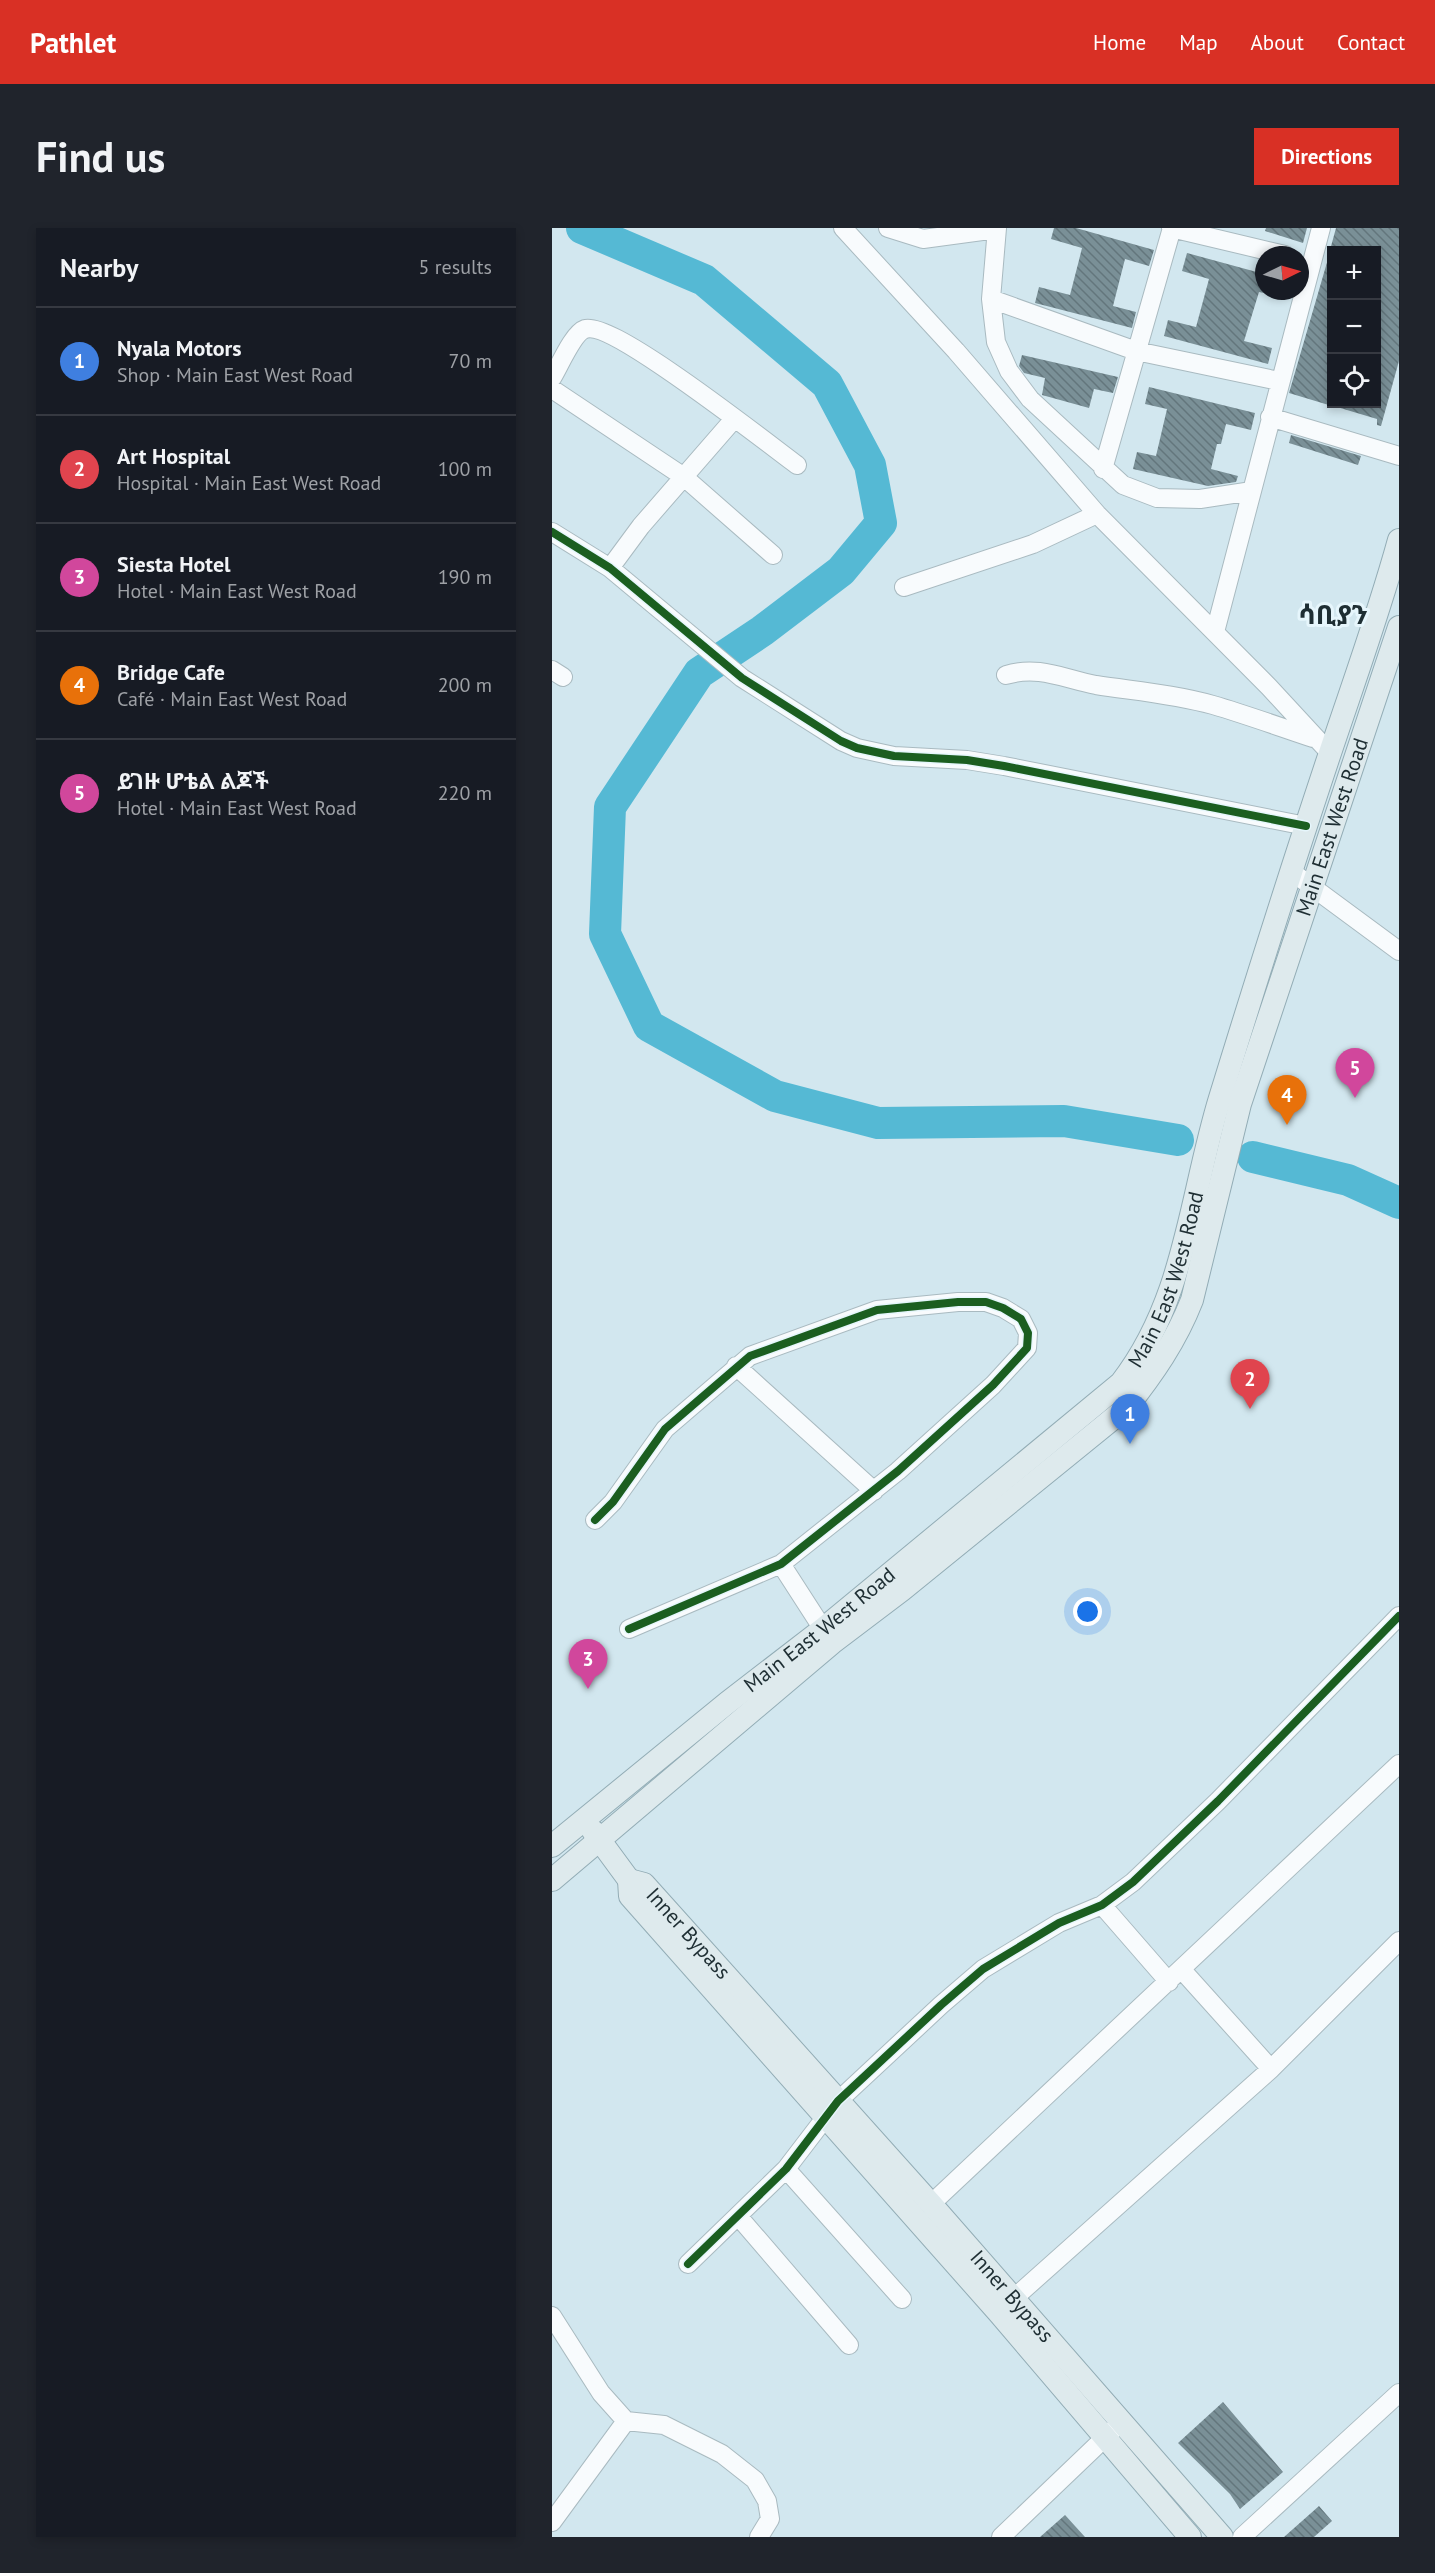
<!DOCTYPE html>
<html lang="en">
<head>
<meta charset="utf-8">
<style>
	body { margin:0; font-family:"PT Sans","Noto Sans Ethiopic",sans-serif; background:#20242c; color:#f1f3f6 }
	.controls { position:absolute; right:18px; top:18px; display:grid; overflow:hidden; border-radius:0px; box-shadow:0 3px 9px #0003 }
	.controls button { width:54px; height:54px; display:grid; place-items:center; padding:0; border:0; border-bottom:2px solid #363941; background:#171b24; color:#f1f3f6; font:30px sans-serif }
	.compass { position:absolute; left:703px; top:18px; width:54px; height:54px; border-radius:50%; background:#171b24; box-shadow:0 3px 9px #0003; rotate:85deg }
	.you { position:absolute; left:536px; top:1384px; width:21px; height:21px; margin:-15px; border:4px solid #fff; border-radius:50%; background:#1a73e8; box-shadow:0 0 0 9px #1a73e833 }
	.badge { display:grid; place-items:center; width:39px; height:39px; border-radius:50%; background:#d93025; color:#fff; font-size:20px; font-weight:700 }
	.pin { position:absolute; translate:-50% -50px; filter:drop-shadow(0 2px 3px #0008) }
	.pin::after { content:''; position:absolute; top:32px; width:21px; height:18px; background:inherit; clip-path:polygon(0 0,100% 0,50% 100%) }
	.list { margin:0; padding:0; list-style:none }
	h2 { display:flex; justify-content:space-between; align-items:center; height:78px; margin:0; padding:0 24px; font-size:26px }
	h2 small { font-size:20px; font-weight:400; color:#9ea1a6 }
	.list li { display:grid; grid-template-columns:39px 1fr auto; gap:18px; align-items:center; box-sizing:border-box; height:108px; padding:0 24px; border-top:2px solid #363941 }
	.list b { display:block; font-size:22px; white-space:nowrap }
	.list p { margin:0; font-size:20px; white-space:nowrap; color:#9ea1a6 }
	.list em { font-size:20px; font-style:normal; color:#9ea1a6 }
	.icon { flex:none; width:33px; height:33px; fill:none; stroke:currentColor; stroke-width:2; stroke-linecap:round; stroke-linejoin:round }
	.map { position:relative; flex:none; width:847px; height:2309px; overflow:hidden; border-radius:0px }
	header { display:flex; align-items:center; gap:36px; box-sizing:border-box; height:84px; padding:0 30px; background:#d93025; color:#fff }
	header strong { font-size:28px }
	nav { display:flex; gap:33px; margin-inline-start:auto; font-size:21px }
	.intro { display:flex; align-items:center; justify-content:space-between; box-sizing:border-box; height:144px; padding:0 36px }
	h1 { margin:0; font-size:42px }
	.button { padding:15px 27px; border-radius:0px; background:#d93025; color:#fff; font-size:21px; font-weight:700 }
	main { display:flex; gap:36px; padding:0 36px }
	aside { flex:1; background:#171b24; border-radius:0px; box-shadow:0 3px 9px #0003 }
	.map>svg:first-child { display:block }
	.lines { fill:none; stroke-linecap:round; stroke-linejoin:round }
	.river { stroke:#55b9d4; stroke-width:32 }
	.building { fill:url(#building-back-hatch) }
	.minor-casing { stroke:#a9bac0; stroke-width:20 }
	.major-casing { stroke:#92acb5; stroke-width:24 }
	.minor { stroke:#f8fbfd; stroke-width:18 }
	.major { stroke:#deeaed; stroke-width:22 }
	.cycleway-casing { stroke:#e6f6fc; stroke-width:11 }
	.cycleway { stroke:#1b5e20; stroke-width:8 }
	.labels { text-anchor:middle; stroke-width:6; stroke-linejoin:round; paint-order:stroke }
	.street-label { font-size:21px; fill:#1e2e33; stroke:#e6f6fc }
	.district-label { font-size:27px; font-weight:bold; fill:#1e2e33; stroke:#e6f6fc }
</style>
</head>
<body>
<header>
<strong>Pathlet</strong>
<nav><a>Home</a><a>Map</a><a>About</a><a>Contact</a></nav>
</header>
<div class="intro"><h1>Find us</h1><a class="button">Directions</a></div>
<main>
<aside>
<h2>Nearby<small>5 results</small></h2>
<ul class="list">
<li><span class="badge" style="background:#3f7fe0">1</span><div><b>Nyala Motors</b><p>Shop · Main East West Road</p></div><em>70 m</em></li>
<li><span class="badge" style="background:#e0444e">2</span><div><b>Art Hospital</b><p>Hospital · Main East West Road</p></div><em>100 m</em></li>
<li><span class="badge" style="background:#d1479c">3</span><div><b>Siesta Hotel</b><p>Hotel · Main East West Road</p></div><em>190 m</em></li>
<li><span class="badge" style="background:#e8710a">4</span><div><b>Bridge Cafe</b><p>Café · Main East West Road</p></div><em>200 m</em></li>
<li><span class="badge" style="background:#d1479c">5</span><div><b>ይገዙ ሆቴል ልጆች</b><p>Hotel · Main East West Road</p></div><em>220 m</em></li>
</ul>
</aside>
<div class="map">
<svg width="847" height="2309" viewBox="0 0 847 2309">
	<defs>
		<pattern id="building-back-hatch" width="6" height="6" patternUnits="userSpaceOnUse" patternTransform="scale(1.5)"><rect width="6" height="6" fill="#7a9097"/><path d="M-1 5l2 2M0 0l6 6M5-1l2 2" fill="none" stroke="#63767c"/></pattern>
	</defs>
	<rect width="100%" height="100%" fill="#d2e7ef"/>
	<g class="lines">
		<path class="river" d="M30 0 152 52 275 156 318 237 329 295 289 343 210 403 147 445 58 579 53 706 97 798 223 868 326 895 512 893 626 912
			M701 929 796 952 847 975"/>
	</g>
	<path class="building" d="M502 0H524L602 22 597 38 573 31 561 78 584 84 580 100 483 75 487 59 518 67 526 36 530 20 499 11Z
		M714 0H755L751 15 713 3Z
		M784 0H847V133L829 198 825 197V191L785 179 786 176H825V22H778Z
		M635 25 712 46V65L707 64 692 113 720 120 716 136 612 108 616 92 644 99 657 51 630 43Z
		M776 31 780 32V178L737 165Z
		M470 127 566 149 561 165 542 161 537 180 490 167 493 150 472 145 467 138Z
		M597 159 703 185 699 202 674 196 669 216H665L659 241 686 248 684 254 656 258 581 241 585 224 604 228 615 181 593 176Z
		M739 207 809 228 806 237 737 215Z
		M671 2174 731 2244 688 2281 678 2266 626 2215Z
		M767 2278 780 2293 762 2309H732Z
		M513 2287 533 2309H488Z"/>
	<g class="lines">
		<g class="minor-casing">
			<path id="minor" d="M291 0 404 123 545 286 717 459 778 525
				M336 0 371 11 445 1
				M445 0 439 71 444 114 457 143 478 171 571 257 605 270 648 271 700 263
				M619 0 733 27
				M439 71 584 123 727 153
				M0 150C7 139 21 105 33 101 60 92 215 215 245 237
				M0 161 132 249 221 327
				M718 189 847 228
				M551 241 620 0
				M0 304 58 340 190 450 289 513 305 520 342 528 415 532 452 538 754 598
				M58 340 89 298 182 191
				M352 359 481 316 545 286
				M663 404 769 0
				M0 442 11 449
				M454 447C487 437 512 451 544 457 583 463 622 466 661 477 695 487 728 499 761 510
				M740 644 847 723
				M184 1138 322 1263
				M43 1292 61 1274 113 1201 198 1128 325 1082 406 1074H434L451 1080 469 1091 476 1105 475 1120 441 1157 346 1243 229 1336 77 1401
				M229 1336 278 1412
				M550 1677 617 1754
				M630 1742 719 1841
				M234 1941 350 2071
				M379 1976 847 1536
				M186 1988 297 2117
				M136 2036 234 1941 286 1873 389 1777 431 1741 507 1695 550 1677 581 1654 666 1573 847 1388
				M461 2071 719 1841 847 1713
				M0 2088 49 2165 74 2193 112 2197 170 2226 203 2252 215 2273 218 2291 207 2309
				M0 2294 74 2193
				M449 2309 563 2200
				M690 2309 847 2165"/>
		</g>
		<g class="major-casing">
			<g id="major">
				<path d="M41 1603 77 1652"/>
				<path id="s1" d="M0 1618 175 1475 271 1401 569 1155C634 1071 638 968 668 870 703 756 739 642 777 528 801 456 827 385 847 312"/>
				<path id="s2" d="M0 1652 280 1415 350 1362 574 1180C601 1146 624 1113 640 1072L688 876 847 399"/>
				<path id="s3" d="M77 1652 92 1656 379 1976 670 2309"/>
				<path d="M77 1652 78 1668 447 2085 638 2309"/>
			</g>
		</g>
		<use href="#minor" class="minor"/>
		<use href="#major" class="major"/>
		<g class="cycleway-casing">
			<path id="cycleway" d="M0 304 58 340 190 450 289 513 305 520 342 528 415 532 452 538 754 598
				M43 1292 61 1274 113 1201 198 1128 325 1082 406 1074H434L451 1080 469 1091 476 1105 475 1120 441 1157 346 1243 229 1336 77 1401
				M136 2036 234 1941 286 1873 389 1777 431 1741 507 1695 550 1677 581 1654 666 1573 847 1388"/>
		</g>
		<use href="#cycleway" class="cycleway"/>
	</g>
	<g class="labels">
		<g class="street-label">
			<text dy="7" stroke="none"><textPath href="#s2" startOffset="1364">Main East West Road</textPath></text>
			<text dy="7" stroke="none"><textPath href="#s1" startOffset="848">Main East West Road</textPath></text>
			<text dy="7" stroke="none"><textPath href="#s1" startOffset="344">Main East West Road</textPath></text>
			<text dy="7" stroke="none"><textPath href="#s3" startOffset="82">Inner Bypass</textPath></text>
			<text dy="7" stroke="none"><textPath href="#s3" startOffset="568">Inner Bypass</textPath></text>
		</g>
		<g class="district-label">
			<text x="781" y="396">ሳቢያን</text>
		</g>
	</g>
</svg>
<div class="controls">
<button>+</button>
<button>−</button>
<button><svg class="icon" aria-label="locate" viewBox="0 0 24 24"><circle cx="12" cy="12" r="6"/><path d="M12 2v4M12 18v4M2 12h4M18 12h4"/></svg></button>
</div>
<svg class="compass" viewBox="-18 -18 36 36"><path d="M0-13l5 13h-10z" fill="#e53935"/><path d="M0 13l5-13h-10z" fill="#9ea1a6"/></svg>
<div class="you"></div>
<div class="pin badge" style="left:578px;top:1216px;background:#3f7fe0">1</div>
<div class="pin badge" style="left:698px;top:1181px;background:#e0444e">2</div>
<div class="pin badge" style="left:36px;top:1461px;background:#d1479c">3</div>
<div class="pin badge" style="left:735px;top:897px;background:#e8710a">4</div>
<div class="pin badge" style="left:803px;top:870px;background:#d1479c">5</div>
</div>
</main>
</body>
</html>
